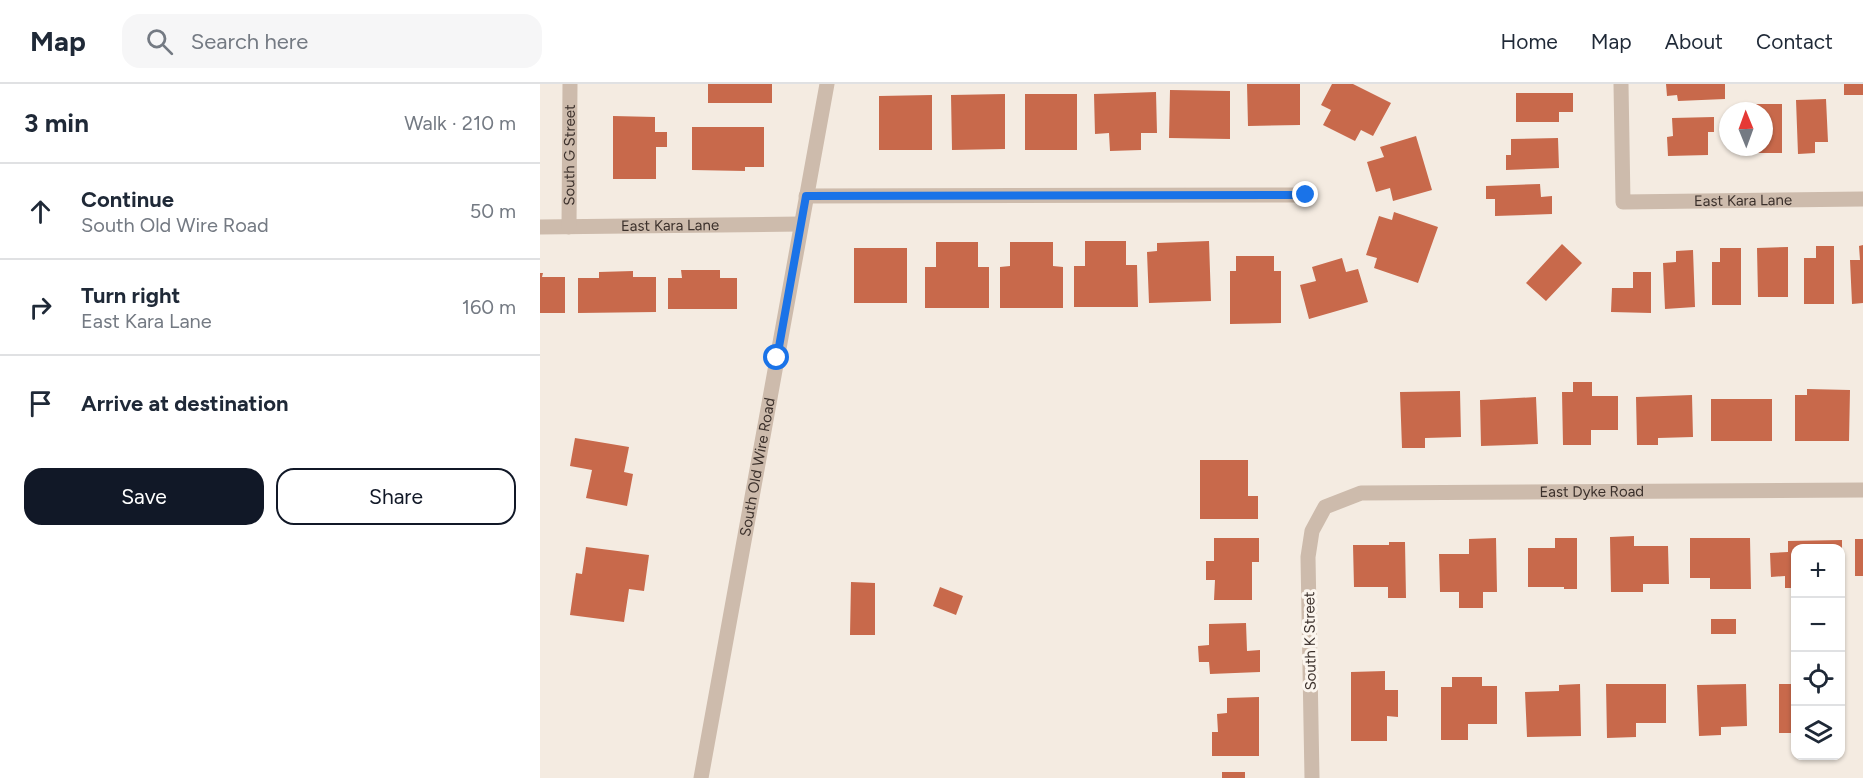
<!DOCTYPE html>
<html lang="en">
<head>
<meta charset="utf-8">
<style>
	body { margin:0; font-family:Figtree,sans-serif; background:#f6f6f7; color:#1f2937 }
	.controls { position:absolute; right:18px; bottom:18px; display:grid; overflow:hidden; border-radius:12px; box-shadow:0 2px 4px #0004 }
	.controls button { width:54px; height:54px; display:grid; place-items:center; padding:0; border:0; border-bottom:2px solid #e0e1e3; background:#fff; color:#1f2937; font:30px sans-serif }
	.compass { position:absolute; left:1179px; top:18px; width:54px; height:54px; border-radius:50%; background:#fff; box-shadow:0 2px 4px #0004; rotate:359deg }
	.stop { position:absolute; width:18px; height:18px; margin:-14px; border:4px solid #1a73e8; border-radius:50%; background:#fff }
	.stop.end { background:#1a73e8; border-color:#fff; box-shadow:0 2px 6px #0008 }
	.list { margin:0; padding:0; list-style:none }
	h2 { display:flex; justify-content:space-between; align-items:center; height:78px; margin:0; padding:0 24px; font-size:26px }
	h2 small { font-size:20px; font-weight:400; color:#747a83 }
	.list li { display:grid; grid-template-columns:39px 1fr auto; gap:18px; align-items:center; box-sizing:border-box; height:96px; padding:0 24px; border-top:2px solid #e0e1e3 }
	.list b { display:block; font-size:22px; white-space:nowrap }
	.list p { margin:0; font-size:20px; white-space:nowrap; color:#747a83 }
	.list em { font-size:20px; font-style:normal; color:#747a83 }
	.actions { display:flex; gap:12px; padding:18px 24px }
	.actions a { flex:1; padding:14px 0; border:2px solid #111827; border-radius:18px; text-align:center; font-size:21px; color:#111827 }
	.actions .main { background:#111827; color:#fff }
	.icon { flex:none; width:33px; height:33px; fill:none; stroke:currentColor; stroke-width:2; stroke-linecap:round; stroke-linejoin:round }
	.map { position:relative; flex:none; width:1323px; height:694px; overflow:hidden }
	header { display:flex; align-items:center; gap:36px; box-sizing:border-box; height:84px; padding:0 30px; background:#fff; border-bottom:2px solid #e0e1e3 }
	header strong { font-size:28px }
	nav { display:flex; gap:33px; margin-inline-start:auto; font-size:21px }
	.search { width:420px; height:54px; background:#f6f6f7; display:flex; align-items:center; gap:15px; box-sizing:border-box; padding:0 21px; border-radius:18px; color:#747a83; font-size:22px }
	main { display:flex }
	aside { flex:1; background:#fff }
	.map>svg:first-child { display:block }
	.building { fill:#c8694b }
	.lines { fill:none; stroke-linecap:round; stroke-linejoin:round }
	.minor { stroke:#cdbbac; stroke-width:15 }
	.route { stroke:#1a73e8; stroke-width:8 }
	.labels { text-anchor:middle; stroke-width:6; stroke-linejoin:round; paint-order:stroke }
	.street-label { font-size:15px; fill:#3b302b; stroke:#fbf5ee }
</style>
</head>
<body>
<header>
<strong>Map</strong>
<div class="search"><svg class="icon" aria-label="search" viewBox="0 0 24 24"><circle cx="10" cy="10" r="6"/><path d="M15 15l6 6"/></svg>Search here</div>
<nav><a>Home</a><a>Map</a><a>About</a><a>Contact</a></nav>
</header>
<main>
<aside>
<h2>3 min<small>Walk · 210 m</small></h2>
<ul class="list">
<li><svg class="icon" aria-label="ahead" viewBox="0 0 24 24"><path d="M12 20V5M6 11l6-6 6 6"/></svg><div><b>Continue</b><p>South Old Wire Road</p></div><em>50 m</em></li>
<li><svg class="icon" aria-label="right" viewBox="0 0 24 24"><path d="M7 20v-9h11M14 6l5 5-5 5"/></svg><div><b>Turn right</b><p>East Kara Lane</p></div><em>160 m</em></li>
<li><svg class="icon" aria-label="arrive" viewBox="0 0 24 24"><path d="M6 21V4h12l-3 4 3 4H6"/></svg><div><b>Arrive at destination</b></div></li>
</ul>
<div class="actions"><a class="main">Save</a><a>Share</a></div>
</aside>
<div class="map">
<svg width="1323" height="694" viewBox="0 0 1323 694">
	<rect width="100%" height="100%" fill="#f4ebe1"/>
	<path class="building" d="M168 0H232V19H168Z
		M707 0H760V41L708 42Z
		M792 0H813L851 19 833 52 821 46 815 57 783 41 791 26 781 21Z
		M1126 0H1185V15L1138 17 1137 11 1127 12Z
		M1304 0H1323V11H1304Z
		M630 6 690 7V55L629 54Z
		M616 8 617 49H601V66L570 67 569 49 555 50 554 10Z
		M976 9H1033V28H1019V38H976Z
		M465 10V65L412 66 411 11Z
		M485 10H537V66H485Z
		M392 11V66H339V12Z
		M1286 15 1288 58H1275V69L1258 70 1256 16Z
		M1212 20H1242V69H1213V63H1224V27H1212Z
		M73 32 115 33V48H127V63H116V95H73Z
		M1174 33V48H1168V71L1128 72 1127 53 1133 52 1132 34Z
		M152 43H224V83H205V87L152 86Z
		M876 52 892 106 853 117 850 104 836 108 827 78 844 73 840 63Z
		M1018 54 1019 84 966 86V71H971V55Z
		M1000 100 1001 113 1012 112V130L955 132V115H946V102Z
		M854 128 898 143 878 199 834 184 837 174 826 171 839 132 852 136Z
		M545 157H586V181H597L598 223H534V182H545Z
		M669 157 671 217 609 219 607 168 617 167V159Z
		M396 158H438V183H449V224H385V183H396Z
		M470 158H513V182L523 183V224H460V183L470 182Z
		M1022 160 1042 179 1006 217 986 199Z
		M1323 161V219L1312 220 1310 176H1320L1319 162Z
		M1276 162H1294V220H1264V174H1276Z
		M1248 163V213H1218L1217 164Z
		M314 164H367V219H314Z
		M1180 164H1201V221H1172V178H1180Z
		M1153 166 1155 223 1125 225 1123 179 1136 178V167Z
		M696 172H734V187H741V239L690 240V187H696Z
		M802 174 806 188 818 185 828 218 769 235 760 201 776 197 772 183Z
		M141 186H180V194H197V225H128V194H142Z
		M93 187V193H116V228L38 229V194H59V188Z
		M1093 188H1111V229L1071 228 1072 204H1093Z
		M0 189H3L2 193H25V229H0Z
		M1033 298H1052V312H1078V346H1051V361H1023L1022 308H1033Z
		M1267 305 1310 306 1309 357H1255V311H1267Z
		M920 307 921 353 885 354V364H862L860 308Z
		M1152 311 1153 353 1118 354V361H1097L1096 313Z
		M996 313 998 360 941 362 940 316Z
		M1171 315H1232V357H1171Z
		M35 354 89 363 84 388 93 390 87 422 46 414 52 386 30 382Z
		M660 376H708V412H718V435H660Z
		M1094 452V462H1128L1129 500H1103V508H1071L1070 453Z
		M674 454H719V478H712V516H674L675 496H666V477H674Z
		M956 454 957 508H943V524H919V508H900L899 470H929V455Z
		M1015 454H1037V505H1024V503H988V464H1015Z
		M1150 454H1210L1211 505H1170V494H1150Z
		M1315 455H1323V492H1315Z
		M1302 456V464H1256V504H1245V492L1231 493 1230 469 1248 468V457Z
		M849 458H865L866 514H848V503H814L813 461H849Z
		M46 463 109 471 104 507 89 505 84 538 30 531 36 489 42 490Z
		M311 498 335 499V551H310Z
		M400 503 423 512 416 531 393 522Z
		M1171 535H1196V550H1171Z
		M706 539 707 567 720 566V588L670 590 669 578H659L658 562 669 561V540Z
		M845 587V606H858V633L847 632V657H811V588Z
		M1251 589H1256V649H1239V600H1251Z
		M912 593H942V602H957V640H928V656H901V603H912Z
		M1040 600 1041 652 987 653 985 608 1019 607V601Z
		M1066 600H1126V639H1096V653L1067 654Z
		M1206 600 1207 642 1181 643V651L1159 652 1157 601Z
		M719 613V672H672V648H678L677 630 687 629V614Z
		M682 688H705V694H682Z"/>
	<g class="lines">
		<g class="minor">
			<path id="s1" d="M1081 0 1083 118 1323 115"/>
			<path d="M266 112 766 111"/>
			<path id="s2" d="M0 143 261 140"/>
			<path id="s3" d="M29 143 30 0"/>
			<path id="s4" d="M161 694 287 0"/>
			<path id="s5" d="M772 694 768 473 772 447 785 423 821 409 1323 406"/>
		</g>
	</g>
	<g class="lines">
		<path class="route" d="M237 274 266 112 766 111"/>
	</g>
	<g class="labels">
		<g class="street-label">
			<text dy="5" stroke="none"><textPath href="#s3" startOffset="72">South G Street</textPath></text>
			<text dy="5" stroke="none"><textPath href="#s1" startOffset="238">East Kara Lane</textPath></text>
			<text dy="5" stroke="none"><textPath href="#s2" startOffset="130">East Kara Lane</textPath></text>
			<text dy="5" stroke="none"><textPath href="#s4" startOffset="316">South Old Wire Road</textPath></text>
			<text dy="5" stroke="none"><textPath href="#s5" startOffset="544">East Dyke Road</textPath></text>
			<text transform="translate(770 557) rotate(-91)" y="5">South K Street</text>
		</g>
	</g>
</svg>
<div class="controls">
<button>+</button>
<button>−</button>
<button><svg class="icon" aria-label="locate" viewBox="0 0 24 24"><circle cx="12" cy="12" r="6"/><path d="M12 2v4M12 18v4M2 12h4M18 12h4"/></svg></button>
<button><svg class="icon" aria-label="layers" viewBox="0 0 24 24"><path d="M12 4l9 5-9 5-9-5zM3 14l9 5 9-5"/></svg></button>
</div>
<svg class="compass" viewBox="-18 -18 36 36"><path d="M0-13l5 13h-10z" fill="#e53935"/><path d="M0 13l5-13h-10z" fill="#747a83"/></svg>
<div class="stop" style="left:237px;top:274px"></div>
<div class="stop end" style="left:766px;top:111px"></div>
</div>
</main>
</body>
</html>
